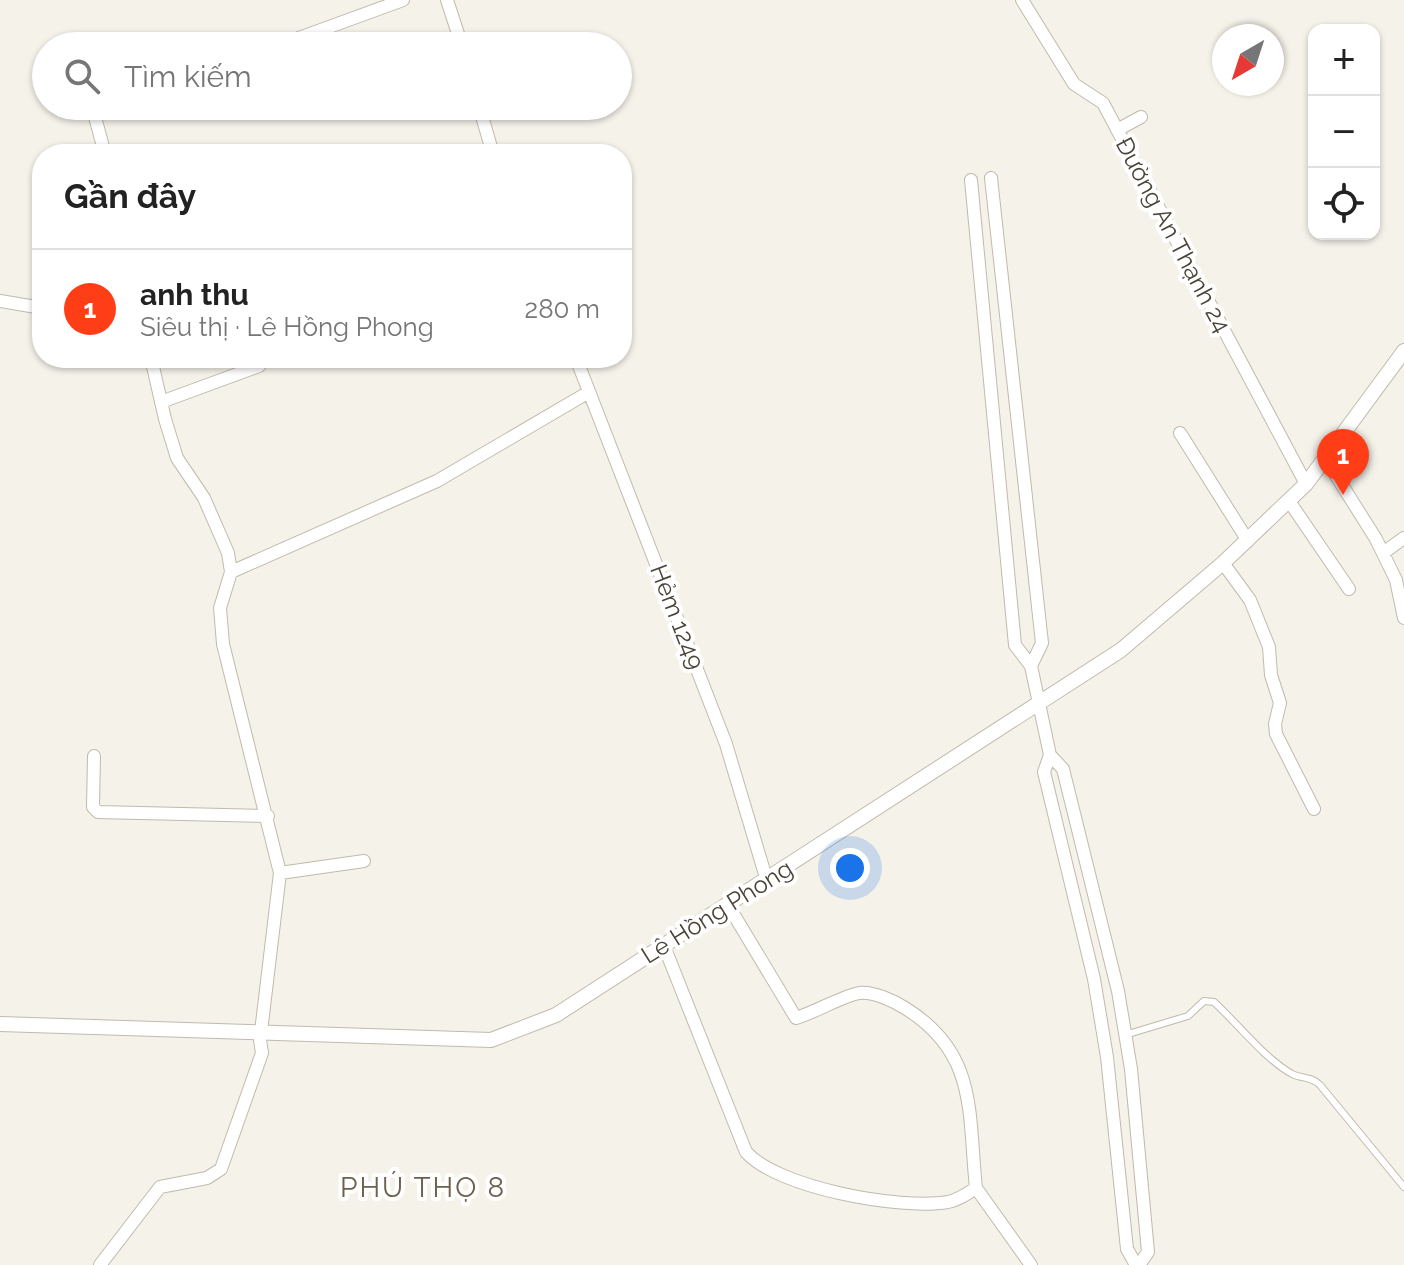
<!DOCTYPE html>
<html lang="vi">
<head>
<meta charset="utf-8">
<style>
	body { margin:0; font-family:Raleway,sans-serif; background:#f2f2f2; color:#222 }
	.controls { position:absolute; right:24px; top:24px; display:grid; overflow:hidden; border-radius:16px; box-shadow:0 2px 6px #0004 }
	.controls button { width:72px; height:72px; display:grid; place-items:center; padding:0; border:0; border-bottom:2px solid #e0e0e0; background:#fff; color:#222; font:40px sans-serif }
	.compass { position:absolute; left:1212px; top:24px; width:72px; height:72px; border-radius:50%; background:#fff; box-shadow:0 2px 6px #0004; rotate:219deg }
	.you { position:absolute; left:850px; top:868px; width:28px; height:28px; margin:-20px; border:6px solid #fff; border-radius:50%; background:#1a73e8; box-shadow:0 0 0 12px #1a73e833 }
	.badge { display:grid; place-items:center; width:52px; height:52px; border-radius:50%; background:#ff3d17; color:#fff; font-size:26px; font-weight:700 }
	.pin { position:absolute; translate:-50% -66px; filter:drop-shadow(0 2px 4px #0008) }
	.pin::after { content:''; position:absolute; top:42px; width:28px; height:24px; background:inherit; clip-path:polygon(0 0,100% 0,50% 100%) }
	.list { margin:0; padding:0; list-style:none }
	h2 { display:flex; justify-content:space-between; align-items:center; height:104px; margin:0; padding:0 32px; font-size:34px }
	h2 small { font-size:26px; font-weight:400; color:#767676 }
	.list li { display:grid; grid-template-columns:52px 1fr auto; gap:24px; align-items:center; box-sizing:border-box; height:120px; padding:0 32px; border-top:2px solid #e0e0e0 }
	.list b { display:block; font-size:30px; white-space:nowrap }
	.list p { margin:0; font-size:26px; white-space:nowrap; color:#767676 }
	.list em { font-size:26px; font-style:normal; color:#767676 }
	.icon { flex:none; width:44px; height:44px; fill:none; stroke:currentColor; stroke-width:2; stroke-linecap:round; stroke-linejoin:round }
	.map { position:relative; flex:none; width:1404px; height:1265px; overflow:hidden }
	.search { position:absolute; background:#fff; box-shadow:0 2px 6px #0004; left:32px; top:32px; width:600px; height:88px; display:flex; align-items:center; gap:20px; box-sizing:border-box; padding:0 28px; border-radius:44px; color:#767676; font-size:30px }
	.panel { position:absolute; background:#fff; box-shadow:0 2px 6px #0004; left:32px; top:144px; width:600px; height:224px; border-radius:32px }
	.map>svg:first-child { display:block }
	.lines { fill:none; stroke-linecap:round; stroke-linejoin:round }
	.service-casing { stroke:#c1baac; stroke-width:8 }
	.minor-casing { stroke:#c1baac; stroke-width:14 }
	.tertiary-casing { stroke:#c1baac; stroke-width:16 }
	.service { stroke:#fff; stroke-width:6 }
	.minor { stroke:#fff; stroke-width:12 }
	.tertiary { stroke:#fff; stroke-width:14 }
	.labels { text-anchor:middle; stroke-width:8; stroke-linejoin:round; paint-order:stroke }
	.street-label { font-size:24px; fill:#4a4337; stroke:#fff }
	.quarter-label { font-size:28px; letter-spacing:2px; fill:#6d614e; stroke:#fff }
</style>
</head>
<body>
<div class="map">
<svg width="1404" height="1265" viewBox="0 0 1404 1265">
	<rect width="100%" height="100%" fill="#f5f2ea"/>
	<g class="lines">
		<g class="service-casing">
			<path id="service" d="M1125 1035 1188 1016 1204 1001 1214 1002C1238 1024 1264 1058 1292 1074 1302 1079 1311 1076 1320 1085L1404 1187"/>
		</g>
		<g class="minor-casing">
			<path id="minor" d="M447 0 462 46
				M1022 0 1074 84 1103 103 1306 484
				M277 46 403 0
				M92 106 105 154
				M479 106 493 154
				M1117 130 1141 117
				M991 178 1042 643 1031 666
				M971 180 1015 645 1031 666 1050 755
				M0 301 42 308
				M576 358 726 744 767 881
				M161 402 259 366 264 358
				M1180 433 1248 541
				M1325 458 1376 539 1396 580 1404 618
				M1289 501 1349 589
				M1383 553 1404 538
				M1223 563 1250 600 1269 647 1271 675 1280 703 1275 724 1276 734 1314 809
				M231 572 437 481 589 392
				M94 756 93 807 98 812 268 816
				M280 873 364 861
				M728 905 796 1018C816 1012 840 997 859 993 873 991 894 1001 905 1008 978 1053 968 1113 976 1188
				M664 946 746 1152C778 1188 900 1210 948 1202 958 1200 967 1194 976 1188L1031 1265
				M100 1265 160 1187 207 1178 221 1169 262 1053 260 1040 280 873 223 644 220 608 231 572 228 553 204 498 177 458 165 419 151 358
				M1136 1265 1127 1249 1107 1057 1094 979 1044 772 1050 755 1063 769 1118 991 1131 1069 1148 1252 1139 1265"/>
		</g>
		<g class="tertiary-casing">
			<path id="tertiary" d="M0 1024 491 1040 556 1015 1121 650 1223 563 1306 484 1404 351"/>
		</g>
		<use href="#service" class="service"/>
		<use href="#minor" class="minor"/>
		<use href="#tertiary" class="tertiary"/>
	</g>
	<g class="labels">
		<g class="street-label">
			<text transform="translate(1173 235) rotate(62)" y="8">Đường An Thạnh 24</text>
			<text transform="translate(677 617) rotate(69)" y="8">Hẻm 1249</text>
			<text transform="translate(717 912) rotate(-32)" y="8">Lê Hồng Phong</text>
		</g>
		<g class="quarter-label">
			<text x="423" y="1197">PHÚ THỌ 8</text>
		</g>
	</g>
</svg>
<div class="controls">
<button>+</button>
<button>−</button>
<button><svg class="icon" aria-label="locate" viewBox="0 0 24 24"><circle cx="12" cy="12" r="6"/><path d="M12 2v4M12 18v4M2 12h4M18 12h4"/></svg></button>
</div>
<svg class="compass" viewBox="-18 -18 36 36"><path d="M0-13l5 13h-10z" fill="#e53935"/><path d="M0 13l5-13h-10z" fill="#767676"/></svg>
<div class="you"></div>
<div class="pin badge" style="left:1343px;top:495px">1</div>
<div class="search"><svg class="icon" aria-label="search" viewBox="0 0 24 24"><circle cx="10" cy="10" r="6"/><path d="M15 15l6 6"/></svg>Tìm kiếm</div>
<section class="panel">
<h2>Gần đây<small></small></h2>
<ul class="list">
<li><span class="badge">1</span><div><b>anh thu</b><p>Siêu thị · Lê Hồng Phong</p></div><em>280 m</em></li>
</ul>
</section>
</div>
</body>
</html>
